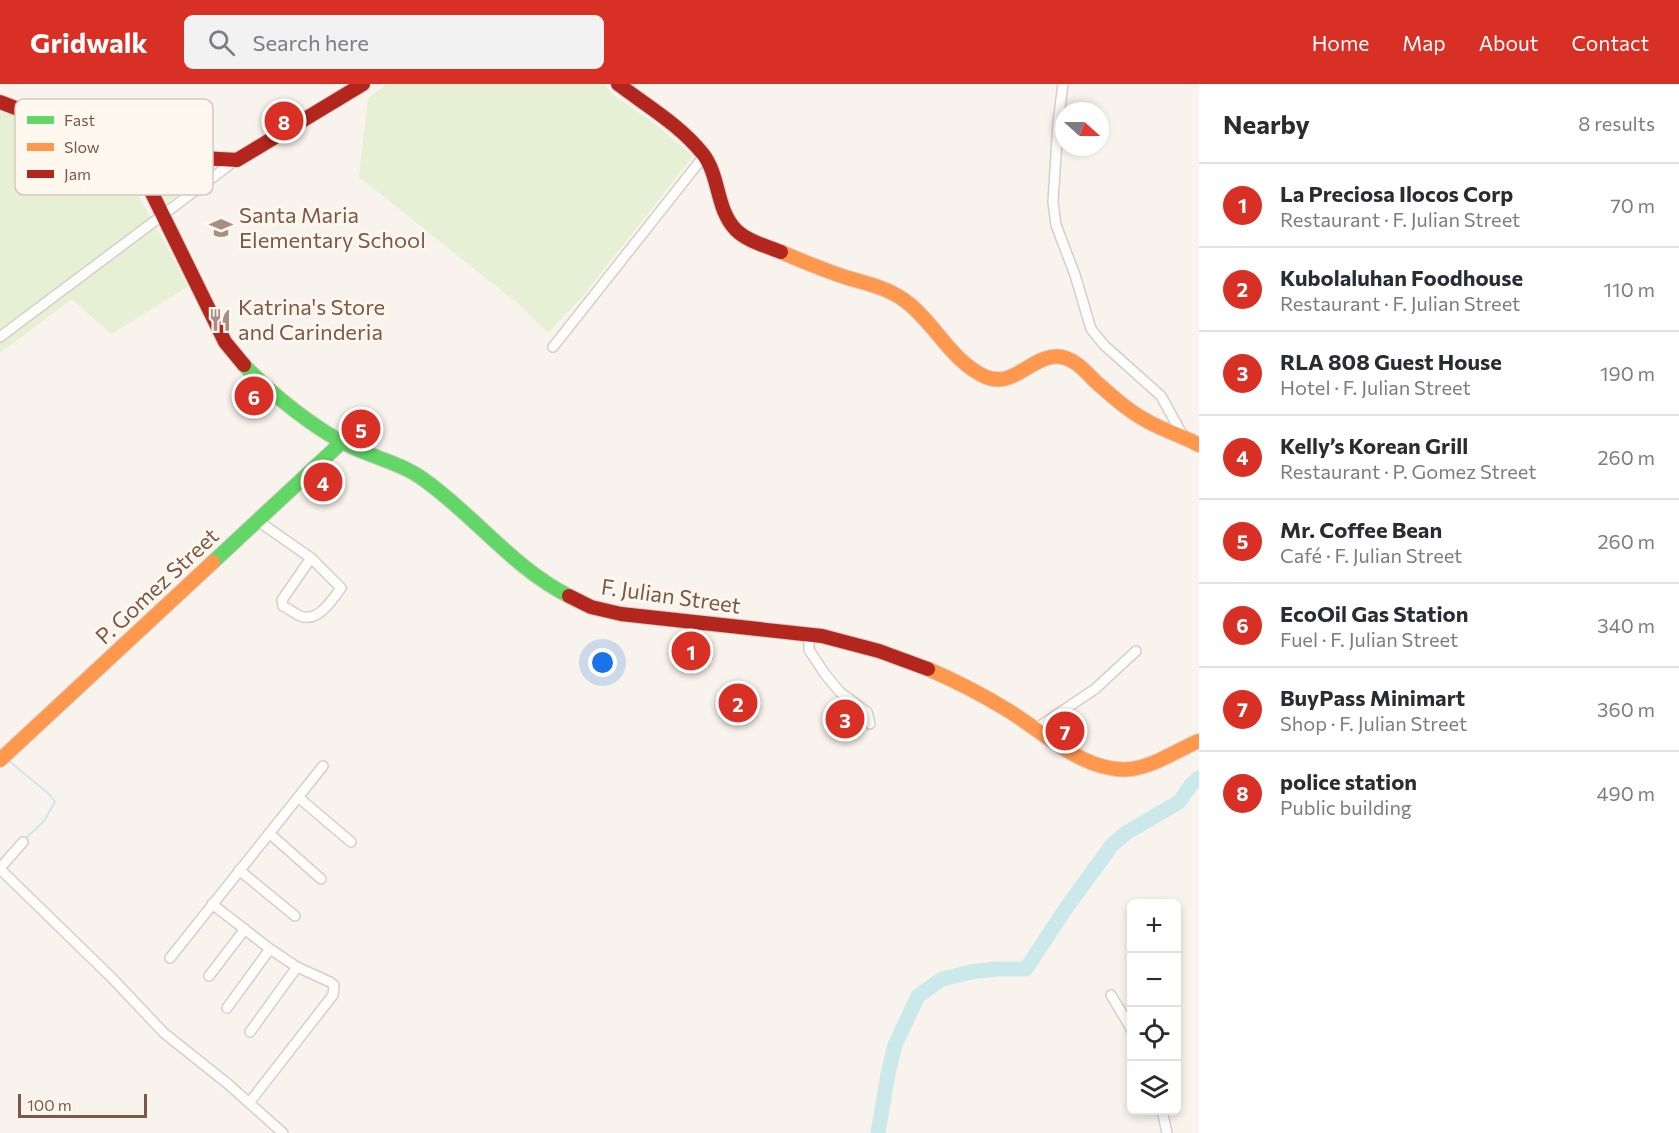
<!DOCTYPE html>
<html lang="en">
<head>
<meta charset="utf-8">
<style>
	body { margin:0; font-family:Commissioner,sans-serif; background:#f2f2f3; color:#2b2b33 }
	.controls { position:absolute; right:18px; bottom:18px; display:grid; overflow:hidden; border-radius:9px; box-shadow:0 3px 9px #0003 }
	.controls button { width:54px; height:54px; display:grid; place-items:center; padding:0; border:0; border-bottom:2px solid #e1e1e2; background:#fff; color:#2b2b33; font:30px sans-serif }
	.compass { position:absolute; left:1055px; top:18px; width:54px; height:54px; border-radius:50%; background:#fff; box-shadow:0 3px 9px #0003; rotate:111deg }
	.scale { position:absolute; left:18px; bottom:15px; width:129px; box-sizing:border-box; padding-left:6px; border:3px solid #7b5848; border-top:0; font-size:16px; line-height:21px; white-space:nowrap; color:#7b5848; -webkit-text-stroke:4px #fff8ef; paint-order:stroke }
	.you { position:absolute; left:603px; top:579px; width:21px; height:21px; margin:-15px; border:4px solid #fff; border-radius:50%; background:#1a73e8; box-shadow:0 0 0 9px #1a73e833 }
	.badge { display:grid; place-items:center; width:39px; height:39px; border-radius:50%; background:#d93025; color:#fff; font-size:20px; font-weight:700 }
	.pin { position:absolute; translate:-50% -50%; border:3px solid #fff; box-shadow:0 2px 6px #0006 }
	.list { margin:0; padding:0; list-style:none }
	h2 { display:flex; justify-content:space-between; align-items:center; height:78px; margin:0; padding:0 24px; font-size:26px }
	h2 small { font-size:20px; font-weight:400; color:#7c7c81 }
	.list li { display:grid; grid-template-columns:39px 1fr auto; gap:18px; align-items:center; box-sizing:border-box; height:84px; padding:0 24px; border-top:2px solid #e1e1e2 }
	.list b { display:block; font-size:22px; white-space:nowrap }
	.list p { margin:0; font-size:20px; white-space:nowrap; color:#7c7c81 }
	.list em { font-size:20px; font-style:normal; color:#7c7c81 }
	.icon { flex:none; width:33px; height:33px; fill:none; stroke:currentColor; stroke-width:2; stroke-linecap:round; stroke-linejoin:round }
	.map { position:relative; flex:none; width:1199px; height:1049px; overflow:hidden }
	header { display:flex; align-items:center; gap:36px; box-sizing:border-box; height:84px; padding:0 30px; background:#d93025; color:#fff }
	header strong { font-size:28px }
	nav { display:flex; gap:33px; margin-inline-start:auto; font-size:21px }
	.search { width:420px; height:54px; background:#f2f2f3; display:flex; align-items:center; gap:15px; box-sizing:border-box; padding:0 21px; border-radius:9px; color:#7c7c81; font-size:22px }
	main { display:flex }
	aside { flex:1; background:#fff }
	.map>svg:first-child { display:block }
	.green { fill:#e5f0d5 }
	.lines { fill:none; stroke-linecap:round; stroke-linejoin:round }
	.stream { stroke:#cbe9eb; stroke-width:2 }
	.river { stroke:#cbe9eb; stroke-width:15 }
	.street-casing { stroke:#d7cec8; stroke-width:12 }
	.fast-casing { stroke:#d8cfc8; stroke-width:16 }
	.slow-casing { stroke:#d8cfc8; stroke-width:16 }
	.jam-casing { stroke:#d8cfc8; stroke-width:16 }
	.street { stroke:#fefdfc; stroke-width:9 }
	.fast { stroke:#63d668; stroke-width:14 }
	.slow { stroke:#ff974d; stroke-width:14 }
	.jam { stroke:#b3261e; stroke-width:14 }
	.labels { text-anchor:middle; stroke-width:5; stroke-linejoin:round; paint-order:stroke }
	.poi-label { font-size:22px; fill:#7b5848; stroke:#fff8ef; text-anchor:start }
	.street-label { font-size:22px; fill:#7b5848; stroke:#fff8ef }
	.key { fill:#fff8ef; stroke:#d7c8bd; stroke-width:1.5 }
	.key-label { font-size:16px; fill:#7b5848 }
</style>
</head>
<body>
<header>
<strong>Gridwalk</strong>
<div class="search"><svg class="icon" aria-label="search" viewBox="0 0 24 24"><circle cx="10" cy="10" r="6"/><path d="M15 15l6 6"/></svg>Search here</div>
<nav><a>Home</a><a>Map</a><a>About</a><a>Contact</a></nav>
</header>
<main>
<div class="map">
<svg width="1199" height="1049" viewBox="0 0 1199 1049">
	<rect width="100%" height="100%" fill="#f8f3ec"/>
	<path class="green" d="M387 0H603L616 13 654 39 693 72 582 213 548 249 521 222 359 93 368 14Z
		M0 26 114 69 189 202 111 250 72 215 0 269Z
		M140 80 208 87 166 120Z"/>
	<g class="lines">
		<path class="stream" d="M9 677 49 710 55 718 44 737 25 755"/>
		<path class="river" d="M878 1049 888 990 895 961 918 912 942 895 971 888 996 885H1026L1066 824 1112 761 1126 749 1179 718 1191 701 1199 694"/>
		<g class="street-casing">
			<path id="street" d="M1063 0 1058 39 1053 118 1056 141 1075 191 1091 245 1104 261 1161 312 1183 352
				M0 253 236 76
				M553 263 704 72
				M258 437 311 474 341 504C332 516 318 539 300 532 294 529 289 525 283 522L282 516 311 474
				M809 551V566L825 590 840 608 867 628 870 640
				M1037 644 1095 605 1136 567
				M298 713 351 758
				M269 749 321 795
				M0 784 23 758
				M0 785 112 894 164 949 228 1000 283 1049
				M239 786 295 832
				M212 820 270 865 297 883 330 898 334 901 333 911 249 1019
				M170 874 323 682
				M209 892 245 845
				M1111 911 1132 946
				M227 924 270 865
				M250 948 297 883
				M1162 1026 1167 1049"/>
		</g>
		<g class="fast-casing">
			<path id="fast" d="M244 281C271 310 316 346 352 363 376 374 402 380 423 395 474 431 513 484 569 512
				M213 478 342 358"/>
		</g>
		<g class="slow-casing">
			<path id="slow" d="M781 168C802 177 823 186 845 193 864 199 886 203 904 216 934 237 951 278 986 293 1015 305 1034 268 1062 273 1076 276 1086 288 1095 297 1112 312 1129 328 1149 338 1165 347 1183 352 1199 361
				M928 585C956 597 983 611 1009 627 1045 649 1086 690 1131 685 1155 682 1177 666 1199 657
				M0 676 213 478"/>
		</g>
		<g class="jam-casing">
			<path id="jam" d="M618 0C647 22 680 41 703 70 720 92 716 126 736 146 747 157 766 162 781 168
				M0 18 128 67 164 72 237 76 363 0
				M128 67 148 101 225 258 244 281
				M569 512 591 523 621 530 822 552 879 567 928 585"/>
		</g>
		<use href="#street" class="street"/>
		<use href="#fast" class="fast"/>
		<use href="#slow" class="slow"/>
		<use href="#jam" class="jam"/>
	</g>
	<defs>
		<g id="school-bare" transform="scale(1.8)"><path d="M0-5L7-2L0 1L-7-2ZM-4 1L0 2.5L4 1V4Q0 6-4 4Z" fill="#a78e81" stroke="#fff8ef" stroke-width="2.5" paint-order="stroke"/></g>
		<g id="restaurant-bare" transform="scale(1.8)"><path d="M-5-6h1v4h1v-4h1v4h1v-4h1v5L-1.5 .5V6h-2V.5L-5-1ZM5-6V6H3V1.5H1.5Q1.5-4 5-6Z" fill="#a78e81" stroke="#fff8ef" stroke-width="2.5" paint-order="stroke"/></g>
	</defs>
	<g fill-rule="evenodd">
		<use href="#school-bare" x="221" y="144"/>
		<use href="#restaurant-bare" x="220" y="236"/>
	</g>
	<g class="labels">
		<g class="poi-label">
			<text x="239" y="139">Santa Maria<tspan x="239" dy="25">Elementary School</tspan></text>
			<text x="238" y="231">Katrina's Store<tspan x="238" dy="25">and Carinderia</tspan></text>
		</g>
		<g class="street-label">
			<text transform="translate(157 502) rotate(-43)" y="8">P. Gomez Street</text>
			<text transform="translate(671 512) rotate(8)" y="8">F. Julian Street</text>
		</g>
	</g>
	<rect x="15" y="15" width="198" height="96" rx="9" class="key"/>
	<rect x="27" y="32" width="27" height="8" fill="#63d668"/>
	<rect x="27" y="59" width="27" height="8" fill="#ff974d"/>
	<rect x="27" y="86" width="27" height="8" fill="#b3261e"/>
	<g class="key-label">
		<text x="64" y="42">Fast</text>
		<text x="64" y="69">Slow</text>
		<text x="64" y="96">Jam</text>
	</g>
</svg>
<div class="controls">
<button>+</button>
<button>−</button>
<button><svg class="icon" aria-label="locate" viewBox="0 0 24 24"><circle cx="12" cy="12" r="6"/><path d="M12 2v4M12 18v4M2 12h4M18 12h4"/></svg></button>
<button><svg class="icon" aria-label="layers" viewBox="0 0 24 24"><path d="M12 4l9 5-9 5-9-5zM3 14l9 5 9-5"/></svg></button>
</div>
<svg class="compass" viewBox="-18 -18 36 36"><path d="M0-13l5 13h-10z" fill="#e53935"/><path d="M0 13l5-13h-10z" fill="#7c7c81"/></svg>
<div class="scale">100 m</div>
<div class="you"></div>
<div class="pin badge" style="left:691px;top:567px">1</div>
<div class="pin badge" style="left:738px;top:619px">2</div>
<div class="pin badge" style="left:845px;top:635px">3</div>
<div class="pin badge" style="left:323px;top:398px">4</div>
<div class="pin badge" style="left:361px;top:345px">5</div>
<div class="pin badge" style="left:254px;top:312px">6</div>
<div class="pin badge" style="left:1065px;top:647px">7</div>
<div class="pin badge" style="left:284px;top:37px">8</div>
</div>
<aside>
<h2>Nearby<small>8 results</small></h2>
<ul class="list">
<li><span class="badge">1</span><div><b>La Preciosa Ilocos Corp</b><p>Restaurant · F. Julian Street</p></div><em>70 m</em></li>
<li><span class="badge">2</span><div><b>Kubolaluhan Foodhouse</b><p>Restaurant · F. Julian Street</p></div><em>110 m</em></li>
<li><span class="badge">3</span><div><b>RLA 808 Guest House</b><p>Hotel · F. Julian Street</p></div><em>190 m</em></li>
<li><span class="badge">4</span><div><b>Kelly’s Korean Grill</b><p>Restaurant · P. Gomez Street</p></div><em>260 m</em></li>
<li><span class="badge">5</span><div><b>Mr. Coffee Bean</b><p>Café · F. Julian Street</p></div><em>260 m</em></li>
<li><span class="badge">6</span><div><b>EcoOil Gas Station</b><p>Fuel · F. Julian Street</p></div><em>340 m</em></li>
<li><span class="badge">7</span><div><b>BuyPass Minimart</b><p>Shop · F. Julian Street</p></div><em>360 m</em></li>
<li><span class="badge">8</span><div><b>police station</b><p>Public building</p></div><em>490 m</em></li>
</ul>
</aside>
</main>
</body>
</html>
